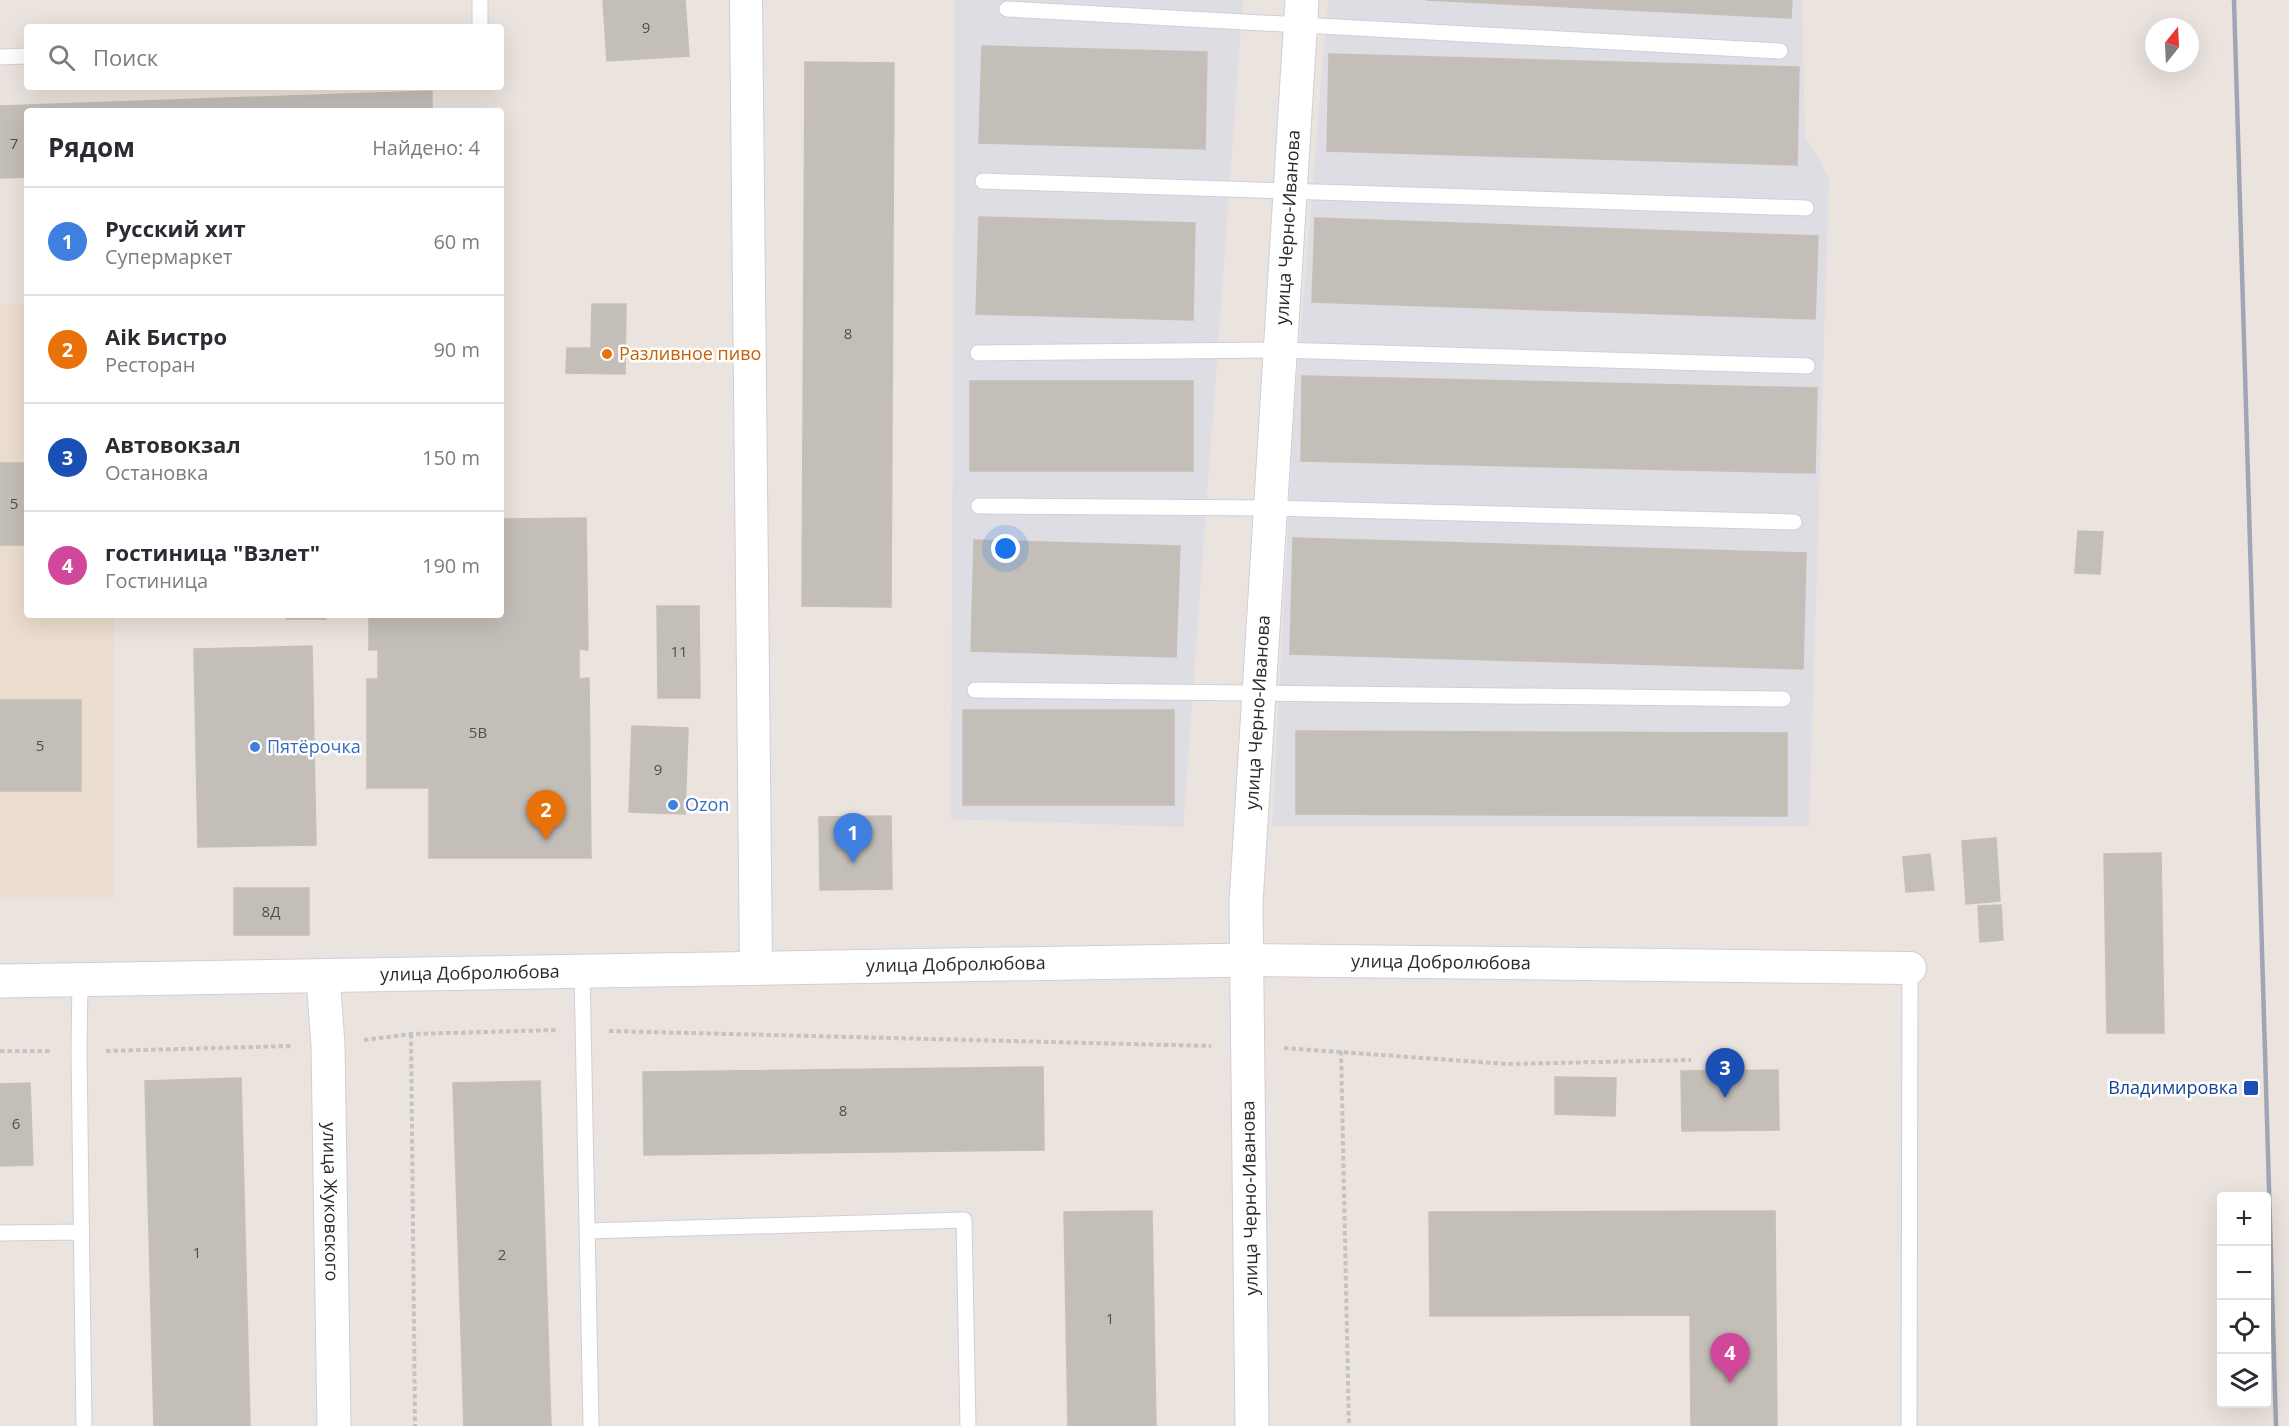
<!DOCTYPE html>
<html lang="ru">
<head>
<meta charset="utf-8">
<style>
	body { margin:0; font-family:"Open Sans",sans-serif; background:#f2f2f3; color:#2b2b33 }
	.controls { position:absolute; right:18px; bottom:18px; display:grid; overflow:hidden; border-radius:6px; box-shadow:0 6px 24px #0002 }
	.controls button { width:54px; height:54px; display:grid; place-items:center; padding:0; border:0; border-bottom:2px solid #e1e1e2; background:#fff; color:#2b2b33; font:30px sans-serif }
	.compass { position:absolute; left:2145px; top:18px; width:54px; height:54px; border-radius:50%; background:#fff; box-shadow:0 6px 24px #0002; rotate:18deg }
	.you { position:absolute; left:1006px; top:549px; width:21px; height:21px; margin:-15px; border:4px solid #fff; border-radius:50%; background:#1a73e8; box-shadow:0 0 0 9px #1a73e833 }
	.badge { display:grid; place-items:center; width:39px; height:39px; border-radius:50%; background:#487ced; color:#fff; font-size:20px; font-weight:700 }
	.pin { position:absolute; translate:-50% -50px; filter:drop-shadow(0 2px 3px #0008) }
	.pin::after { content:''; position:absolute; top:32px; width:21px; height:18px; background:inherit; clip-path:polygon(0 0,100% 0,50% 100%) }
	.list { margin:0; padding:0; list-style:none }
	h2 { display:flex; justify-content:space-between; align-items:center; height:78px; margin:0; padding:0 24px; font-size:26px }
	h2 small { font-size:20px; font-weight:400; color:#7c7c81 }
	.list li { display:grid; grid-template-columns:39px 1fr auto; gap:18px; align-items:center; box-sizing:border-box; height:108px; padding:0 24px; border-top:2px solid #e1e1e2 }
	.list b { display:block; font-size:22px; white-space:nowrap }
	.list p { margin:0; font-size:20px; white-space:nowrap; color:#7c7c81 }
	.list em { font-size:20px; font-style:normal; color:#7c7c81 }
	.icon { flex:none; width:33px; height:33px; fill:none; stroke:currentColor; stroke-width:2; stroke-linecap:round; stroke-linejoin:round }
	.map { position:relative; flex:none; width:2289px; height:1426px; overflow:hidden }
	.search { position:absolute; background:#fff; box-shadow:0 6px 24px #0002; left:24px; top:24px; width:480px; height:66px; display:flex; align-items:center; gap:15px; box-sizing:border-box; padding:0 21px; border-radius:6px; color:#7c7c81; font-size:22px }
	.panel { position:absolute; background:#fff; box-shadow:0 6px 24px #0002; left:24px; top:108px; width:480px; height:510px; border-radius:6px }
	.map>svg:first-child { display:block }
	.industrial { fill:#dedde4 }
	.education { fill:#ecdece }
	.building { fill:#c4beb9; stroke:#c6bfb7; stroke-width:1.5 }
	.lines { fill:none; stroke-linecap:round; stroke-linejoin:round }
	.service-casing { stroke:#cbd0db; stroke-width:17 }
	.minor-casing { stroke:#cbd0db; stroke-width:34 }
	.tertiary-casing { stroke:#cbd0db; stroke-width:35 }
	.secondary-casing { stroke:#cbd0db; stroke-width:35 }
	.path { stroke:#c3c3c3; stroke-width:4; stroke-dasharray:4.5 3; stroke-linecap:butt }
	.service { stroke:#fff; stroke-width:15 }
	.minor { stroke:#fff; stroke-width:32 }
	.tertiary { stroke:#fff; stroke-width:33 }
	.secondary { stroke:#fff; stroke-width:33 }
	.rail { stroke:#a0a5b3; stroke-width:4.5 }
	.food-dot { fill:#e8710a; stroke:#fff; stroke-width:2 }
	.shop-dot { fill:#3f7fe0; stroke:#fff; stroke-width:2 }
	.transit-dot { fill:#1a4fb4; stroke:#fff; stroke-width:2 }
	.labels { text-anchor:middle; stroke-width:5; stroke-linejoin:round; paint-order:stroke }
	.number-label { font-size:15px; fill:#504f4e }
	.street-label { font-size:18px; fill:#2a2a2a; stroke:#fff }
	.food-label { font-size:18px; fill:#c56008; stroke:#fff; text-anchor:start }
	.shop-label { font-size:18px; fill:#366cbe; stroke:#fff; text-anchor:start }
	.transit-label { font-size:18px; fill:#164399; stroke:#fff; text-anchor:end }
</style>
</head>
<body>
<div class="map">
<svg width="2289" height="1426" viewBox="0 0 2289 1426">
	<rect width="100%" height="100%" fill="#ebe3dd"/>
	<path class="industrial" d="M955 0H1243L1183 827 951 819Z
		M1328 0H1802L1805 137 1829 177 1809 826H1272L1294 412Z"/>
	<path class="education" d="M0 304H27V615H114V897H0Z"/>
	<path class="building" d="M603 0H685L689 56 607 61Z
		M1426 0H1792L1791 18Z
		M982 46 1207 52 1205 149 979 143Z
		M1329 54 1799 67 1797 165 1327 151Z
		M805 62 894 63 891 607 802 606Z
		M432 91V111H27V177L0 178V106Z
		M979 217 1195 223 1193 320 976 314Z
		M1315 218 1818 236 1815 319 1312 302Z
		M592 304H626L625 374 566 373 567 348H591Z
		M1302 376 1817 388 1815 473 1301 461Z
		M970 381H1193V471H970Z
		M0 463H27V545H0Z
		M586 518 588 650 579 649V679L589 678 591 858H429V788H367V679H378V650H369V615H501V519Z
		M2078 531 2103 532 2100 574 2075 573Z
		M1293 538 1806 553 1803 669 1290 654Z
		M974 540 1180 546 1176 657 971 651Z
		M657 606H699L700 698H658Z
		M287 615H326V619H287Z
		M312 646 316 845 198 847 194 649Z
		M0 700H81V791H0Z
		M963 710H1174V805H963Z
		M632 726 688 728 685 814 629 812Z
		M1296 731 1787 733V816L1296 814Z
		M891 816 892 889 820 890 819 817Z
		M1996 838 2000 901 1966 904 1962 841Z
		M2161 853 2164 1033H2107L2104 854Z
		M1930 854 1934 890 1906 892 1903 857Z
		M234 888H309V935H234Z
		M2001 905 2003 940 1980 942 1978 906Z
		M1043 1067 1044 1150 644 1155 643 1072Z
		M1778 1070 1779 1130 1682 1131 1681 1071Z
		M1555 1077 1616 1078 1615 1116 1555 1114Z
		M241 1078 250 1426H154L145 1081Z
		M540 1081 551 1426H464L453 1083Z
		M30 1083 33 1165 0 1166V1084Z
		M1152 1211 1156 1426H1068L1064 1212Z
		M1775 1211 1777 1426H1691L1690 1315 1430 1316 1429 1212Z"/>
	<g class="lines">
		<g class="service-casing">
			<path id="service" d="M480 0V27
				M1007 9 1780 51
				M0 57 27 56
				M983 181 1806 208
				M978 353 1280 350 1807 366
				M979 506 1270 508 1794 522
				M975 690 1783 699
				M582 971 591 1426
				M80 980 79 1051 84 1426
				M587 1231 964 1220 968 1426
				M0 1233 82 1232
				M1909 1426 1910 968"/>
		</g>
		<g class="minor-casing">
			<g id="minor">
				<path d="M746 0 756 967"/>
				<path id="s1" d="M1247 960 1910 968"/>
			</g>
		</g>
		<g class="tertiary-casing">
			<g id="tertiary">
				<path id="s2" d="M323 977 328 1045 334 1426"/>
				<path id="s3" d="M0 981C416 975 831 966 1247 960"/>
			</g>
		</g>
		<g class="secondary-casing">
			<g id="secondary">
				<path id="s4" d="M1252 1426 1246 903 1302 0"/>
			</g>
		</g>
		<path class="path" d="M609 1031 1211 1046
			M411 1034 415 1426
			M364 1040 411 1034 557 1030
			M1284 1048 1507 1064 1691 1060
			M0 1051H51
			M106 1051 291 1046
			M1341 1051 1349 1426"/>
		<use href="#service" class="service"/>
		<use href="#minor" class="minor"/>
		<use href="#tertiary" class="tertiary"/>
		<use href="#secondary" class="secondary"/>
		<path class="rail" d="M2234 0 2276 1426"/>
	</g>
	<circle class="food-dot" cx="607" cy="354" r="6"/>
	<g class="shop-dot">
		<circle cx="255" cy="747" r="6"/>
		<circle cx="673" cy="805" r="6"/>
	</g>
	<rect class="transit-dot" x="2243" y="1080" width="16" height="16" rx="3"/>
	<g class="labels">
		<g class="number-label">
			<text x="646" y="33">9</text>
			<text x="14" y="149">7</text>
			<text x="848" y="339">8</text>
			<text x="14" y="509">5</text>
			<text x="679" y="657">11</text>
			<text x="478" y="738">5В</text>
			<text x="40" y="751">5</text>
			<text x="658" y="775">9</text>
			<text x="271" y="917">8Д</text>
			<text x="843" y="1116">8</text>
			<text x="16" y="1129">6</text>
			<text x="197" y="1258">1</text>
			<text x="502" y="1260">2</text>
			<text x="1110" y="1324">1</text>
		</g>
		<g class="street-label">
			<text dy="6" stroke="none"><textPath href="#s4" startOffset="1200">улица Черно-Иванова</textPath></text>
			<text dy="6" stroke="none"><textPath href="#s4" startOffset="714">улица Черно-Иванова</textPath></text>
			<text dy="6" stroke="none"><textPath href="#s1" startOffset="194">улица Добролюбова</textPath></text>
			<text dy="6" stroke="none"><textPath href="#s3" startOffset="956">улица Добролюбова</textPath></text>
			<text dy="6" stroke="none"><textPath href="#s3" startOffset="470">улица Добролюбова</textPath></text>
			<text transform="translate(1250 1198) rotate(-91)" y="6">улица Черно-Иванова</text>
			<text dy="6" stroke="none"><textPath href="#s2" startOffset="225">улица Жуковского</textPath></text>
		</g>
		<g class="food-label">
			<text x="619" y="360">Разливное пиво</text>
		</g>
		<g class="shop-label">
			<text x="267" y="753">Пятёрочка</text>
			<text x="685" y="811">Ozon</text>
		</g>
		<g class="transit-label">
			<text x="2238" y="1094">Владимировка</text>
		</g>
	</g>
</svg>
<div class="controls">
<button>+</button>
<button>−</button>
<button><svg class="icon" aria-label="locate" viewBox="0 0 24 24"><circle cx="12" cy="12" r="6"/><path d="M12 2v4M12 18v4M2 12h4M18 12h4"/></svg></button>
<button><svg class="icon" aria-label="layers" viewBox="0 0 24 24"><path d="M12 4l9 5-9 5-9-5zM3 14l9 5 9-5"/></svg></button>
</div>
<svg class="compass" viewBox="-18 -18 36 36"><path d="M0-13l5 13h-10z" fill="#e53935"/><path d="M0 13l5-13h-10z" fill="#7c7c81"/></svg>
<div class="you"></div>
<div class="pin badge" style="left:853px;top:863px;background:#3f7fe0">1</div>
<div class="pin badge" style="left:546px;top:840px;background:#e8710a">2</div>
<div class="pin badge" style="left:1725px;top:1098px;background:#1a4fb4">3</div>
<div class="pin badge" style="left:1730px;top:1383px;background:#d1479c">4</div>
<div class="search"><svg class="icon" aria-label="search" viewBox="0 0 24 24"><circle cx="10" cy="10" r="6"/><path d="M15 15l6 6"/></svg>Поиск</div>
<section class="panel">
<h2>Рядом<small>Найдено: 4</small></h2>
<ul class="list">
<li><span class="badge" style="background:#3f7fe0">1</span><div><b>Русский хит</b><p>Супермаркет</p></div><em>60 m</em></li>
<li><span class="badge" style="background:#e8710a">2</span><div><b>Aik Бистро</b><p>Ресторан</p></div><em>90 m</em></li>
<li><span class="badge" style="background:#1a4fb4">3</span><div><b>Автовокзал</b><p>Остановка</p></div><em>150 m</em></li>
<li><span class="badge" style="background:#d1479c">4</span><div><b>гостиница &quot;Взлет&quot;</b><p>Гостиница</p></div><em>190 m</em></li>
</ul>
</section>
</div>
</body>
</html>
